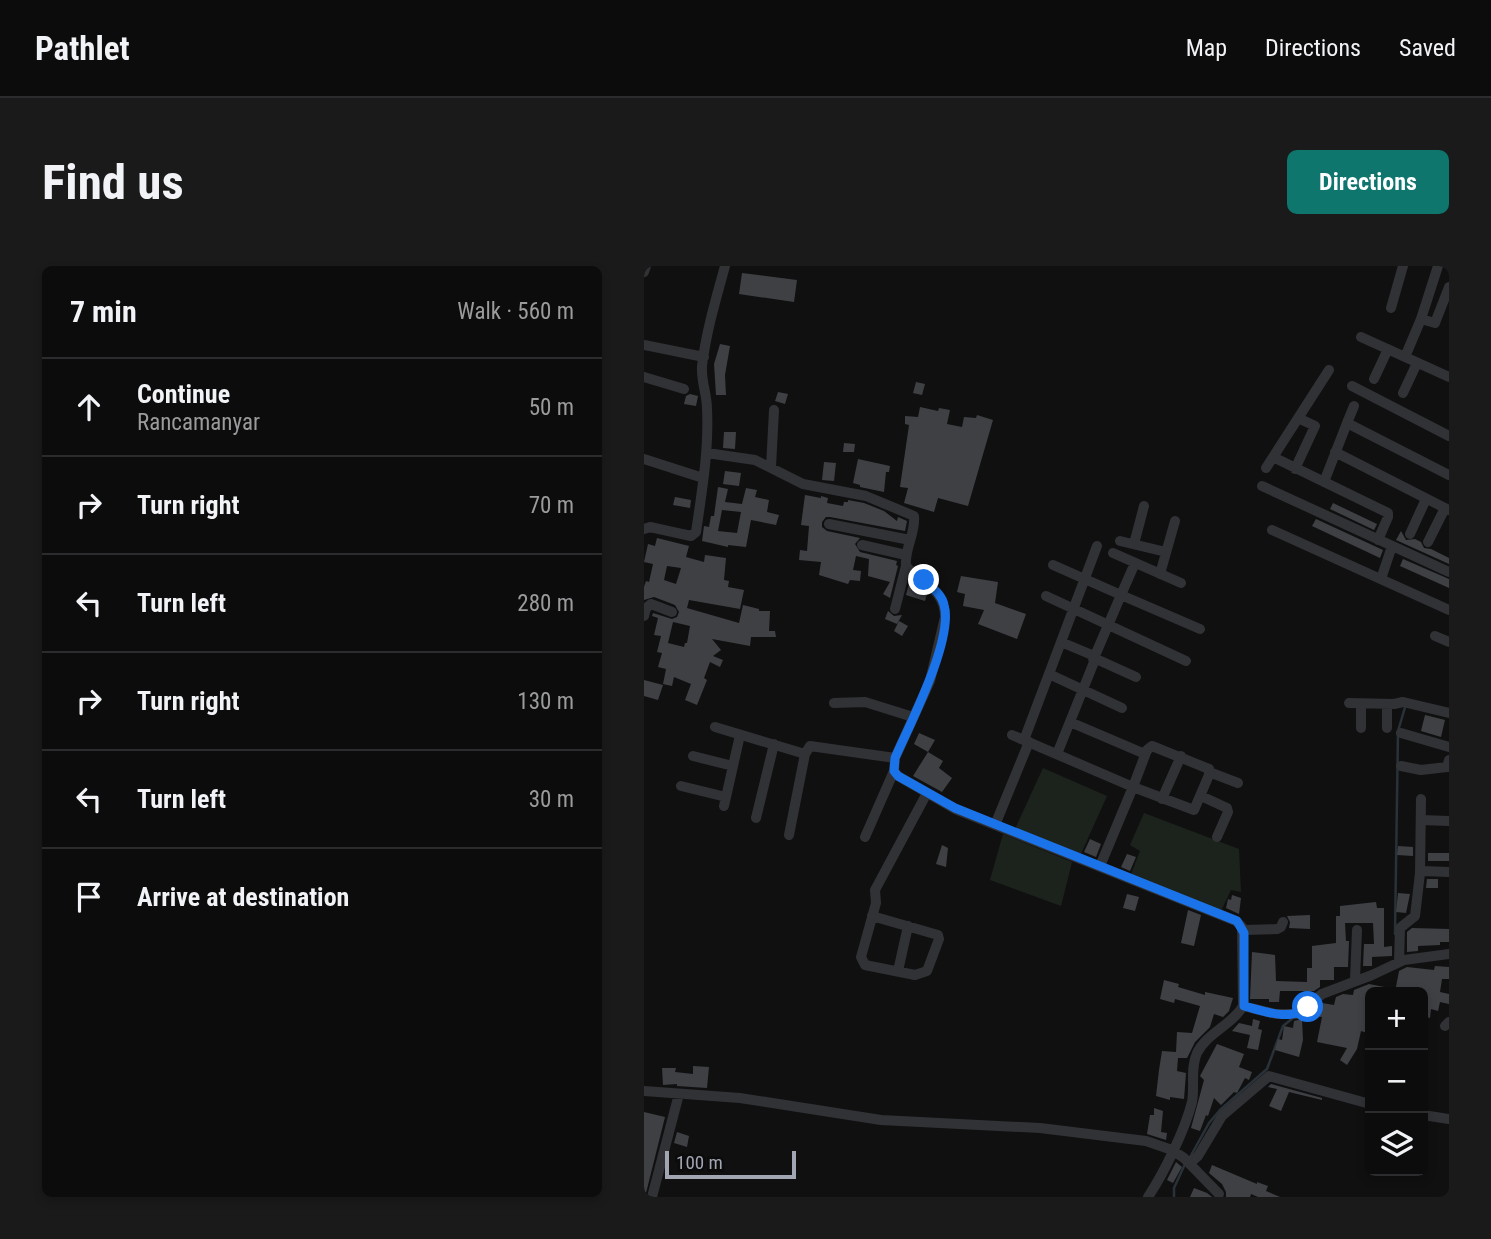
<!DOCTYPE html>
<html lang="en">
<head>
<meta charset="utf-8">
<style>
	body { margin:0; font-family:"Roboto Condensed",sans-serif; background:#1a1a1b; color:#f1f3f6 }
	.controls { position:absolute; right:21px; bottom:21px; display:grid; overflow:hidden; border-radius:10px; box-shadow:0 4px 10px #0003 }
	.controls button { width:63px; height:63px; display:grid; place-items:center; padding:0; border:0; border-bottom:2px solid #2c2c2e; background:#0c0c0d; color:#f1f3f6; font:35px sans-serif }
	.scale { position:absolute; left:21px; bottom:18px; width:131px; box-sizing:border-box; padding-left:7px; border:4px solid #a1a6b2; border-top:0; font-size:19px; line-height:24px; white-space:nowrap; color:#a1a6b2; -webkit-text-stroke:5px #0b0b0c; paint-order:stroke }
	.stop { position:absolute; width:21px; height:21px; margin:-16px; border:5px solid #1a73e8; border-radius:50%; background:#fff }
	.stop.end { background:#1a73e8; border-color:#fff; box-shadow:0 2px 7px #0008 }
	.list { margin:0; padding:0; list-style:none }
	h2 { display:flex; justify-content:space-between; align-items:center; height:91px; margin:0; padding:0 28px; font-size:30px }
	h2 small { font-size:23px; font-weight:400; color:#9a9b9d }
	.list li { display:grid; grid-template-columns:46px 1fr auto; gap:21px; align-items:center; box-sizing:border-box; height:98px; padding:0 28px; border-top:2px solid #2c2c2e }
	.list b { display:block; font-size:26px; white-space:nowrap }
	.list p { margin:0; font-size:23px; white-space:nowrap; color:#9a9b9d }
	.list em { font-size:23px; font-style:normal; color:#9a9b9d }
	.icon { flex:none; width:38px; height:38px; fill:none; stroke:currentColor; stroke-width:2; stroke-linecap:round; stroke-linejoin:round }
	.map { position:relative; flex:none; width:805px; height:931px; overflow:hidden; border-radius:10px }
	header { display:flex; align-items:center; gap:42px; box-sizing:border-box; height:98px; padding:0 35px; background:#0c0c0d; border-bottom:2px solid #2c2c2e }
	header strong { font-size:33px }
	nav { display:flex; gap:38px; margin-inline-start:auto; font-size:24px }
	.intro { display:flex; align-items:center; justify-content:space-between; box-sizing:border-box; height:168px; padding:0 42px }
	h1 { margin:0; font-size:49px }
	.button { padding:18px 32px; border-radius:10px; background:#0f766e; color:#fff; font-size:24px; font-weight:700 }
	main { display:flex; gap:42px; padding:0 42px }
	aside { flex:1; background:#0c0c0d; border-radius:10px; box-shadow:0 4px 10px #0003 }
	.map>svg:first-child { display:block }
	.green { fill:#1c231d }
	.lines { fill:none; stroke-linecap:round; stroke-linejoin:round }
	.stream { stroke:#293239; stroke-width:2.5 }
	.building { fill:#3e4044; fill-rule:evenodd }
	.minor { stroke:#313236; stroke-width:10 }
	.route { stroke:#1a73e8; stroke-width:9 }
</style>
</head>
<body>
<header>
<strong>Pathlet</strong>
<nav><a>Map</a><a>Directions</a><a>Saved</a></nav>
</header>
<div class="intro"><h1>Find us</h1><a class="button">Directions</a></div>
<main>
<aside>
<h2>7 min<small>Walk · 560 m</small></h2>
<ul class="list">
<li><svg class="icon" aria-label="ahead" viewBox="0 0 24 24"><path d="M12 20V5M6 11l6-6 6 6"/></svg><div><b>Continue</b><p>Rancamanyar</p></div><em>50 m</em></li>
<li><svg class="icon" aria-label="right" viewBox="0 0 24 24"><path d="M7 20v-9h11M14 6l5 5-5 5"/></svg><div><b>Turn right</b></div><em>70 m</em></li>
<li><svg class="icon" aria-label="left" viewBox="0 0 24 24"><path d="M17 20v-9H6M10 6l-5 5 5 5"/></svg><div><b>Turn left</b></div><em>280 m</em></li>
<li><svg class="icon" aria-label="right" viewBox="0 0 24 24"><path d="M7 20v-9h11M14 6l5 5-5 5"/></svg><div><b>Turn right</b></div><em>130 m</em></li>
<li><svg class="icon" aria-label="left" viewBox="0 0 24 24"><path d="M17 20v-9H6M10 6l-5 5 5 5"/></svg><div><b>Turn left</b></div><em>30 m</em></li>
<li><svg class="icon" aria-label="arrive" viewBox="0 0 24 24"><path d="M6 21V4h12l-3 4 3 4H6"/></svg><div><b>Arrive at destination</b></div></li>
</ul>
</aside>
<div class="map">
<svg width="805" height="931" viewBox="0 0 805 931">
	<rect width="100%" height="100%" fill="#101011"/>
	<path class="green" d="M399 502 463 530 436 590 371 563Z
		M500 547 595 583 597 626 587 624 577 645 487 608 496 585 486 579Z
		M359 568 428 596 417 640 346 614Z"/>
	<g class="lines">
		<path class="stream" d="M751 668 754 465 762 438
			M545 893 565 857 576 844 623 803 639 760 649 752
			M530 931V922L541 898"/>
	</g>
	<path class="building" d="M98 7 153 14 150 36 95 28Z
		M76 78 86 80 81 109 82 129H72L70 98Z
		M272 116 281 118 278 129 269 127Z
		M134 126 144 128 141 138 131 135Z
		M46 128 54 130 52 140 40 138 42 130Z
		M276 141 294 145 295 142 306 144 303 158 318 161 320 151 332 152 333 149 349 154 324 240 294 232 290 246 260 237 264 222 256 221 265 159 261 158V150L274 151Z
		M80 166H92L91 183 79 182Z
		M200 177 211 178 210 186H199Z
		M214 193 246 200 245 206H242L240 226 216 221V219L209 217Z
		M180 196 192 197 190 215 178 214Z
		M81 205 97 207 95 220 79 218Z
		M74 221 84 223 81 236 98 238 102 222 113 224 111 231 125 234 123 246 135 249 132 259 107 254 102 281 84 279V281L58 275 60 260 65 261 67 250H70ZM78 244 97 246 93 267 74 265Z
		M161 229 177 232V230L184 232 183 237 199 240 200 236H204V234L220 237 240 245 253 255 254 251 263 255 261 265 186 251H182L178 256V261L183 265 216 272 211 278 216 286 253 295 252 299 254 300 246 332 239 328 246 316 224 310 225 293 212 290 209 304 217 305 216 315 206 314 204 318 175 309 177 296 155 294 156 284 163 285 165 260 157 259Z
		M31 231 47 234 46 242 29 239Z
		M689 237 733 258 730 264 686 243Z
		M672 253 739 284 736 292 668 260Z
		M757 265 762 274 771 273 777 276 780 282 787 283 805 292V298L752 274Z
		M13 272 45 280 42 291 60 296 61 289 82 292 80 314 85 315 84 321 100 324 96 343 45 334 43 342 95 357 99 339 115 343V345H126L125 365H131L132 371H107L106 380 68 373 77 384 69 390 79 394 76 401 66 396 60 412 63 414 53 439 41 434 47 418 30 411 28 420 19 418 22 403 14 401 18 387 13 386 17 370 10 369 14 352 8 350 9 347 28 353 33 351 35 346 31 339 10 331 0 334V321L2 315 5 316 9 298 0 296 4 278 11 280ZM23 300 37 302 32 318 20 314ZM29 356 46 360 43 377H41L40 381 24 377Z
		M759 293 805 313V322L756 300Z
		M317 310 354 316 351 337 382 348 373 373 334 358 340 344 319 340 321 328 313 326Z
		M266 314 283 328 281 335 262 329Z
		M244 345 250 350 258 349 253 358 241 353Z
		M255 355 264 360 258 370 250 365Z
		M0 414 19 419 14 434 0 430Z
		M781 449 801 454 797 471 777 465Z
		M275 467 291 474 284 486 270 478Z
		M284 486 299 495 295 502 308 512 298 526 269 510Z
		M446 573 457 578 452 591 440 586Z
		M298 579 304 582 302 601 292 598Z
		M754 580 769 581V590L753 589Z
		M784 587H805V595H784Z
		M483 588 492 591 486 605 477 601Z
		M783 613H794V622H782Z
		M754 627 766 628 762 647 752 646Z
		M483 628 495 631 491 645 479 642Z
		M588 629 597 632 595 648 582 642 584 633 587 634Z
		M732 636 733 642H740V681L748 680V690L728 691V700H719L720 678H730L729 657H701L702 675H705L704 701H690V714H676V721L670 725H636L635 736H625V733H606L608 686 631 689 632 715 663 716V702H668V680L692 677V650H696V640Z
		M544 644 557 649 550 680 537 677Z
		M666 649V663L645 662 646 656 643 650Z
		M768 662 805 663V676H796V679L774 680V685L763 686V666Z
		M791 700 805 701V713H798L796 726 805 728V738L796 736 794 745 787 743 786 752 779 750V726H751L755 705 763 701 790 704Z
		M520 714 535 718 534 721 561 729V726L589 732 585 745 579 751 570 748 566 761 551 776 543 792H534L533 805 542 807 540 833 526 831V834L512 830 515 804 518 785 532 786 533 766 548 767 556 740 531 733 530 737 516 733Z
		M725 718 751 723 750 726H726V768L717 765 713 783 703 799 696 794 703 782 673 776 678 751 670 750 671 743 678 737 690 739 692 731 699 728 709 729 710 724Z
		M609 753 616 755 614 763 618 764 614 784 603 782 606 769 588 765 595 757 608 760Z
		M658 753 659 774 655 791 631 784 634 773 638 774 640 760 649 762 650 755Z
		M573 778 600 788 595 801 608 806 605 814 601 812 593 827 590 826 577 839 570 832 564 850 562 849 556 865 547 862 560 814 556 810Z
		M49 800 65 801 63 822 33 820V818L19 819 18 802H32L31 806 49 808Z
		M627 818 678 832V834L645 826 637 845 625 840 633 823 624 821Z
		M510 842 519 845 517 866 523 867 522 874 503 868 506 849H510Z
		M0 846 21 851 1 931H0Z
		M33 866 45 870 43 881 30 877Z
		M532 896 538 901 529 917 523 914Z
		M568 899 613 918V916L624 920 622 925 636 931H614L607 928 606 931H582V926L578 918 565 907Z
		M550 922 563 927 568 931H546Z"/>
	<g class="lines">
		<path class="minor" d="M0 6 2 0
			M747 42 759 0
			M777 53 791 57 805 21
			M717 71 805 111
			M0 79 60 91
			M761 91 777 53 794 0
			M0 111 40 123
			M730 113 744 83
			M708 120 805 170
			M759 127 773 97
			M703 157 710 140
			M691 186 805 244
			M63 187 111 194 159 218 222 230 270 250C272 267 260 283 262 300 278 318 301 323 301 351L286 415 251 492 250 505 254 510 311 543 592 655 598 661 599 740C588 759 563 767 553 787 546 802 551 820 548 836 541 864 520 907 504 931
			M629 191 744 247V251L734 274
			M0 193 59 212
			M127 201 130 144
			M622 202 685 104
			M651 203 671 160 654 152
			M680 216 703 157 805 209
			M618 220 805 306
			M185 258 266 274
			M0 263 6 261 47 270 52 266C58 225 65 184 63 143 63 128 57 116 58 100 62 66 72 33 81 0
			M628 264 805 344
			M766 268 782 233
			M476 275 522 286
			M784 276 801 242
			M490 278 500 240
			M218 279 262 289
			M469 287 537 317
			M409 299 477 329 491 297
			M516 308 531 255
			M737 313 748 280
			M402 330 542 395
			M251 343 262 300
			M0 350 2 342 7 338 28 346
			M791 370 805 376
			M417 376 453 280
			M407 409 478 442
			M492 411 450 392 477 329 556 363
			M190 437 221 436 269 451
			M705 437 750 438 759 436 805 447
			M717 438V462
			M743 438V462
			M426 456 501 488
			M71 461 161 488
			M757 467 805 481
			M368 469 489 521 503 484 508 480 565 503V509L550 544 489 521 456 600
			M380 474 417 376 448 389 450 396 413 488
			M49 490 89 500
			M757 500 777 504 803 501 805 494
			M565 506 594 517
			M37 520 82 531
			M557 530 583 542 584 546 573 571
			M518 533 537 490
			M80 540 96 469
			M112 552 130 478
			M777 554 805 555
			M351 559 385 476
			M145 569 161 488 166 480 251 492
			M221 571 250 505
			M776 607 777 533
			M228 650 294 669 295 673 283 705 271 709 221 699 217 691 232 637 231 624 283 527
			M599 664 633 663 637 661 639 656
			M755 696 756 662 771 650 776 607 778 605 805 606
			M254 705 264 660
			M711 714 713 664
			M599 740 632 748H653L678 728 728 709 760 694 805 688
			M801 760 805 756
			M0 825 96 832 237 854 396 862 502 875 528 884 540 892 575 928
			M779 849 805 853
			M546 897 554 890 578 850 625 810 726 838
			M8 931 35 828"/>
	</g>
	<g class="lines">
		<path class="route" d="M280 314C287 321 298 328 300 339 310 373 266 458 251 492L250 505 254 510 311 542 593 655 600 667V740C620 745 646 756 664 741"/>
	</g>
</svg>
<div class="controls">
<button>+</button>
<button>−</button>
<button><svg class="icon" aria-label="layers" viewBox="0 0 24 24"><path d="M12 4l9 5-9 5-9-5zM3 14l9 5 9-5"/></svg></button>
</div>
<div class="scale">100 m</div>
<div class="stop" style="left:664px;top:741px"></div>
<div class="stop end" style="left:280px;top:314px"></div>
</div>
</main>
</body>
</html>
